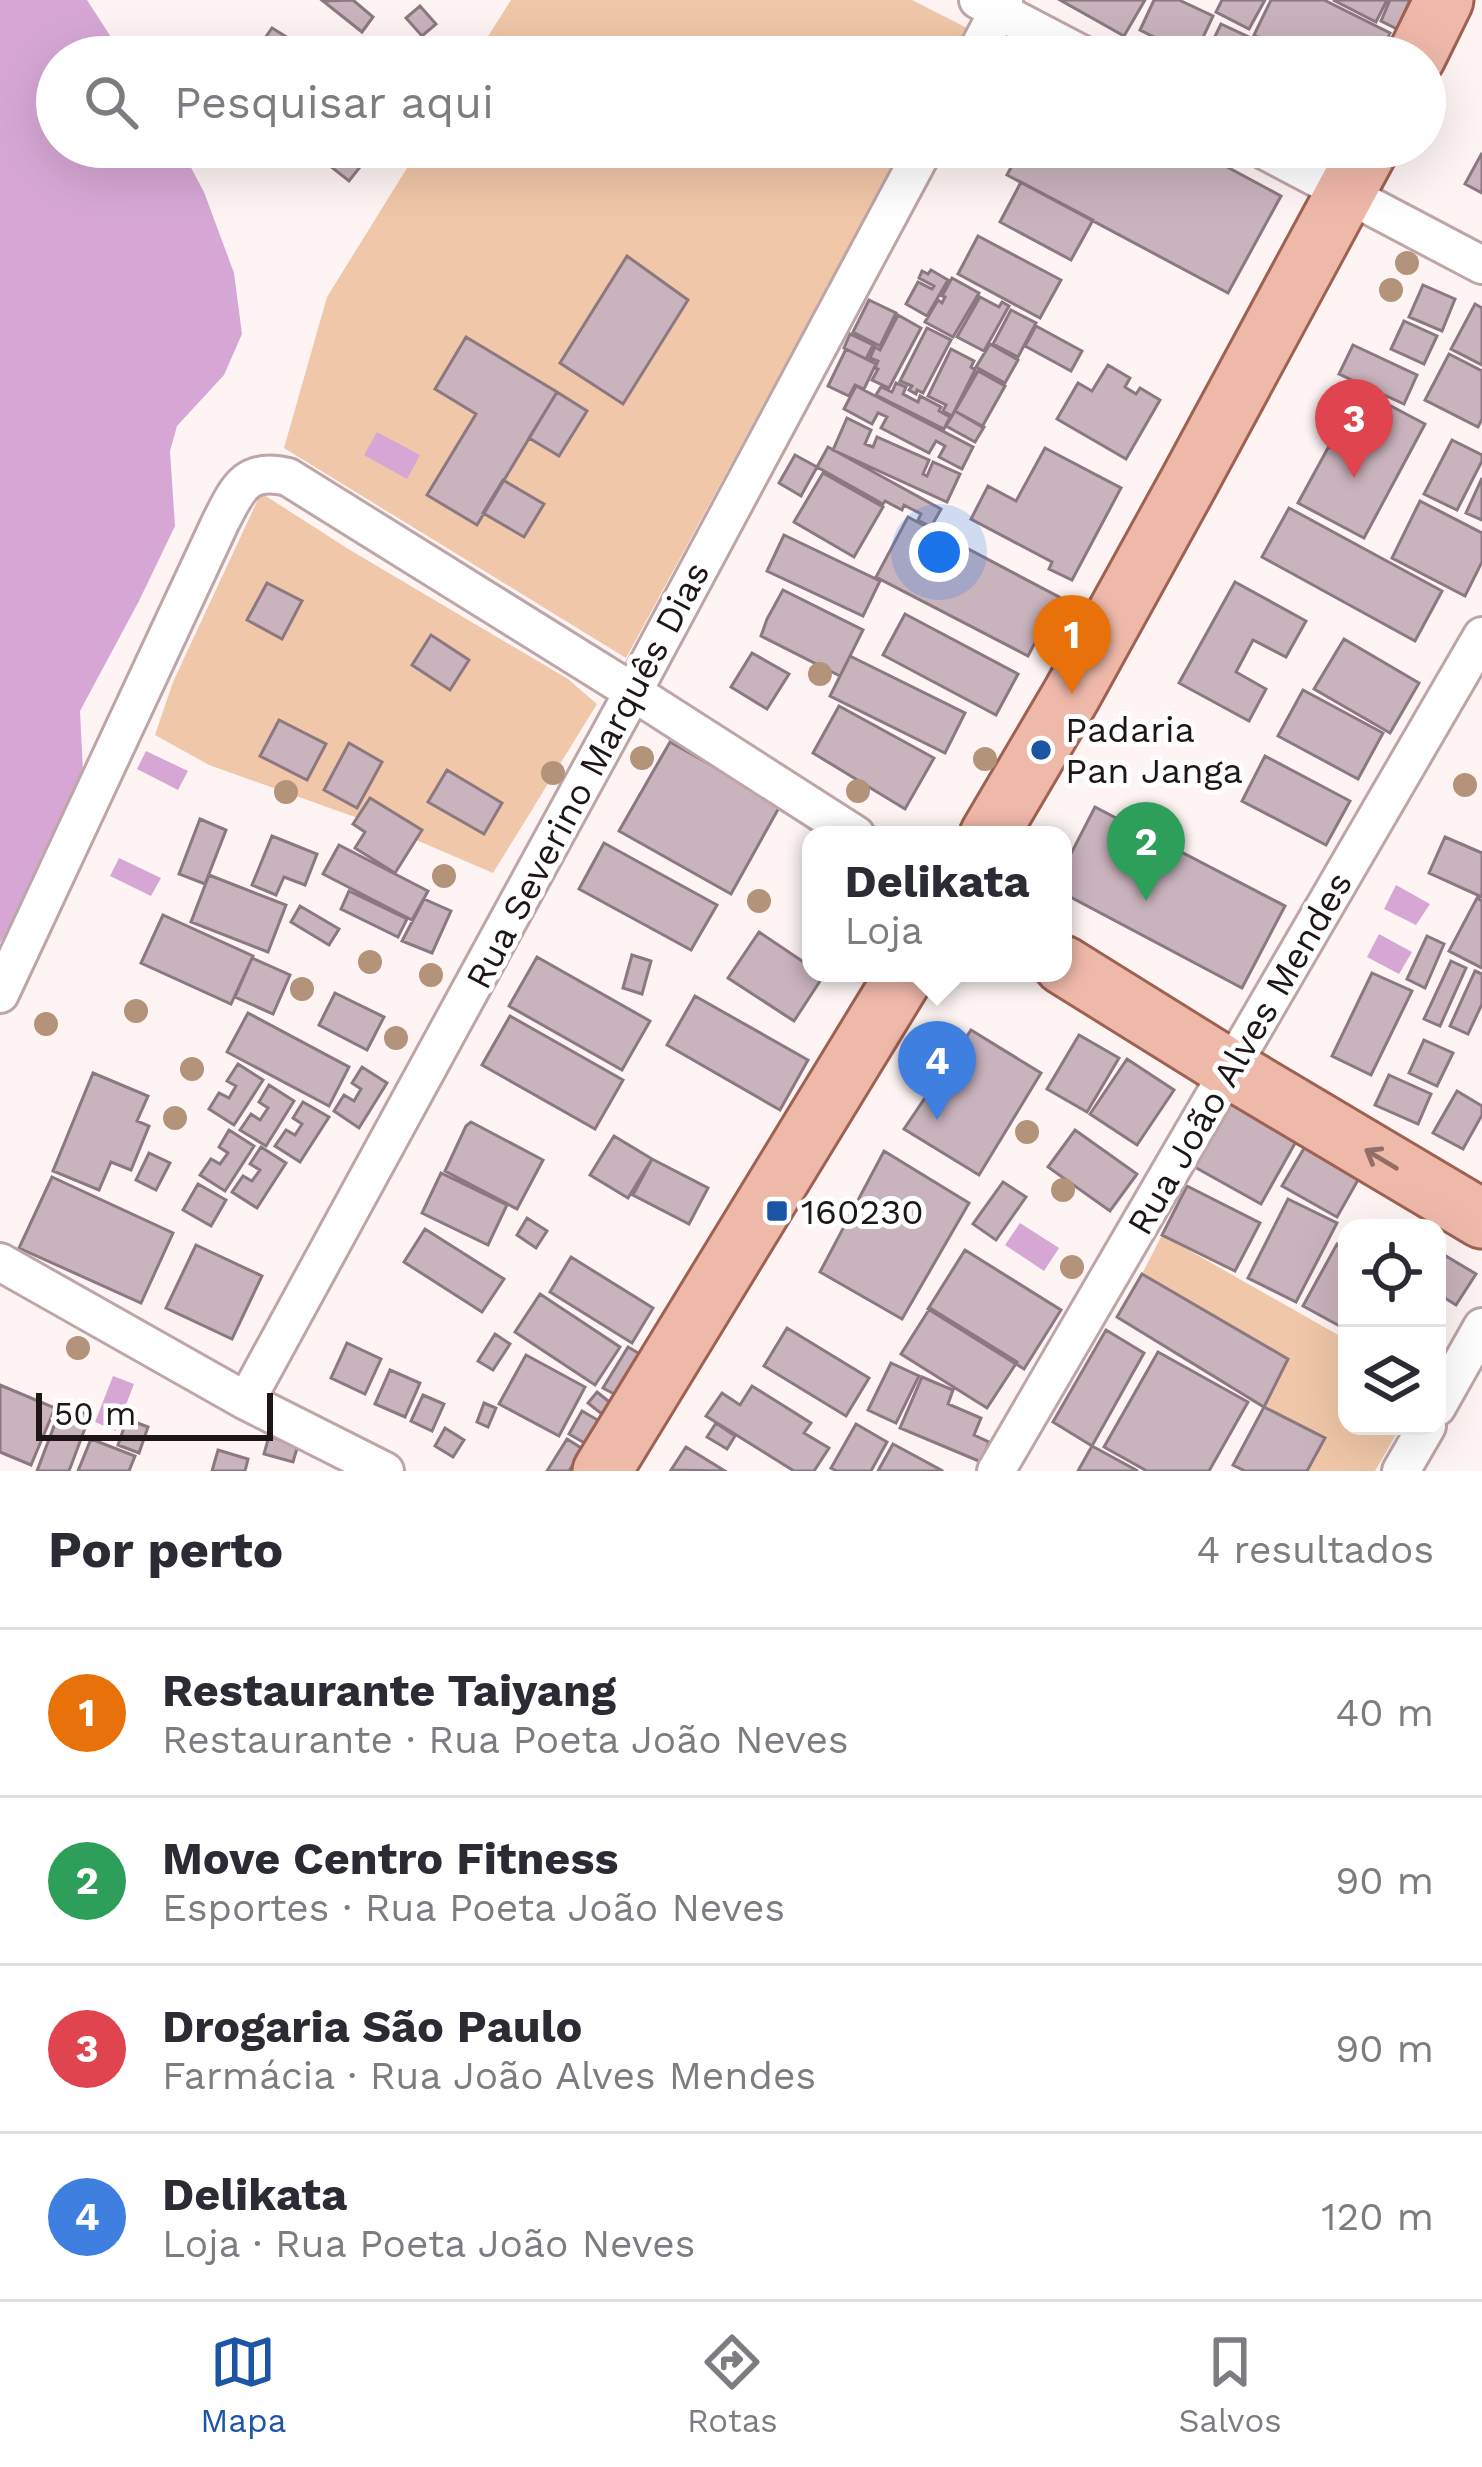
<!DOCTYPE html>
<html lang="pt">
<head>
<meta charset="utf-8">
<style>
	body { margin:0; font-family:"Work Sans",sans-serif; background:#f2f2f3; color:#2b2b33 }
	.controls { position:absolute; right:36px; bottom:36px; display:grid; overflow:hidden; border-radius:24px; box-shadow:0 12px 48px #0002 }
	.controls button { width:108px; height:108px; display:grid; place-items:center; padding:0; border:0; border-bottom:3px solid #e1e1e2; background:#fff; color:#2b2b33; font:60px sans-serif }
	.scale { position:absolute; left:36px; bottom:30px; width:237px; box-sizing:border-box; padding-left:12px; border:6px solid #1e1516; border-top:0; font-size:33px; line-height:42px; white-space:nowrap; color:#1e1516; -webkit-text-stroke:9px #fff; paint-order:stroke }
	.you { position:absolute; left:939px; top:552px; width:42px; height:42px; margin:-30px; border:9px solid #fff; border-radius:50%; background:#1a73e8; box-shadow:0 0 0 18px #1a73e833 }
	.badge { display:grid; place-items:center; width:78px; height:78px; border-radius:50%; background:#1c55a6; color:#fff; font-size:39px; font-weight:700 }
	.pin { position:absolute; translate:-50% -99px; filter:drop-shadow(0 3px 6px #0008) }
	.pin::after { content:''; position:absolute; top:63px; width:42px; height:36px; background:inherit; clip-path:polygon(0 0,100% 0,50% 100%) }
	.popup { position:absolute; left:802px; top:826px; width:270px; height:156px; box-sizing:border-box; display:grid; place-content:center; border-radius:24px; background:#fff; filter:drop-shadow(0 3px 9px #0005); font-size:39px; white-space:nowrap; color:#7c7c81 }
	.popup b { font-size:45px; color:#2b2b33 }
	.popup::after { content:''; position:absolute; left:50%; top:100%; margin-left:-24px; border:24px solid transparent; border-top-color:#fff }
	.list { margin:0; padding:0; list-style:none }
	h2 { display:flex; justify-content:space-between; align-items:center; height:156px; margin:0; padding:0 48px; font-size:51px }
	h2 small { font-size:39px; font-weight:400; color:#7c7c81 }
	.list li { display:grid; grid-template-columns:78px 1fr auto; gap:36px; align-items:center; box-sizing:border-box; height:168px; padding:0 48px; border-top:3px solid #e1e1e2 }
	.list b { display:block; font-size:45px; white-space:nowrap }
	.list p { margin:0; font-size:39px; white-space:nowrap; color:#7c7c81 }
	.list em { font-size:39px; font-style:normal; color:#7c7c81 }
	.icon { flex:none; width:66px; height:66px; fill:none; stroke:currentColor; stroke-width:2; stroke-linecap:round; stroke-linejoin:round }
	.map { position:relative; flex:none; width:1482px; height:1471px; overflow:hidden }
	.search { position:absolute; background:#fff; box-shadow:0 12px 48px #0002; left:36px; right:36px; top:36px; height:132px; display:flex; align-items:center; gap:30px; box-sizing:border-box; padding:0 42px; border-radius:66px; color:#7c7c81; font-size:45px }
	.sheet { height:828px; background:#fff }
	nav { display:flex; justify-content:space-around; align-items:center; box-sizing:border-box; height:168px; border-top:3px solid #e1e1e2; background:#fff; font-size:33px; color:#7c7c81 }
	nav a { display:grid; justify-items:center; gap:6px }
	nav .on { color:#1c55a6 }
	.map>svg:first-child { display:block }
	.green { fill:#f0c7a8 }
	.water { fill:#d6a7d5 }
	.building { fill:#c9b3bd; stroke:#8c7881; stroke-width:3 }
	.lines { fill:none; stroke-linecap:round; stroke-linejoin:round }
	.minor-casing { stroke:#bea5a7; stroke-width:42 }
	.primary-casing { stroke:#9f6152; stroke-width:63 }
	.minor { stroke:#fff; stroke-width:36 }
	.primary { stroke:#efb9aa; stroke-width:57 }
	.tree { fill:#b3937a }
	.oneway { stroke:#916f67 }
	.poi-dot { fill:#1c55a6; stroke:#fff; stroke-width:4.5 }
	.labels { text-anchor:middle; stroke-width:10; stroke-linejoin:round; paint-order:stroke }
	.poi-label { font-size:36px; fill:#1e1516; stroke:#fff; text-anchor:start }
	.street-label { font-size:36px; fill:#1e1516; stroke:#fff }
</style>
</head>
<body>
<div class="map">
<svg width="1482" height="1471" viewBox="0 0 1482 1471">
	<rect width="100%" height="100%" fill="#fef4f4"/>
	<path class="green" d="M511 0H912L967 28 952 57H475Z
		M420 147H903L626 658 284 448 327 297Z
		M261 493 350 550 568 679 597 704 493 873 400 833 209 765 155 735 173 682Z
		M1162 1235 1347 1340V1426H1401L1375 1471H1307L1324 1438 1264 1407 1287 1359 1142 1274Z"/>
	<path class="water" d="M0 0H87L124 57H57V147H180L204 192 234 273 242 334 224 375 177 426 170 451 175 526 139 601 80 711 85 812 0 943Z
		M377 432 420 455 407 479 364 455Z
		M146 751 188 771 178 790 137 769Z
		M119 858 161 878 151 896 110 876Z
		M1396 885 1430 904 1416 925 1384 909Z
		M1379 934 1412 952 1399 974 1367 957Z
		M1020 1223 1059 1248 1044 1271 1005 1245Z
		M113 1376 134 1384 116 1431 95 1422Z"/>
	<path class="building" d="M353 0 373 17 362 32 323 1Z
		M1060 0H1145L1124 36Z
		M1154 0H1179L1213 16 1194 57 1140 30Z
		M1222 0H1265L1249 29 1216 12Z
		M1271 0H1324L1390 33 1379 57H1298L1254 35Z
		M1333 0H1387L1376 22Z
		M1390 0H1410L1397 29 1381 21Z
		M420 6 436 24 422 36 406 18Z
		M1221 24 1279 51 1276 57H1205Z
		M272 28 293 41 284 55 263 41Z
		M306 147H334L360 167 349 181Z
		M1022 147H1190L1281 196 1228 293 1007 175Z
		M1482 153V193L1465 184Z
		M1021 182 1093 220 1071 260 1000 222Z
		M978 236 1061 280 1040 318 958 274Z
		M627 256 688 300 623 404 560 363Z
		M931 270 948 280 927 316 906 304 918 282 932 289 934 286 919 278 922 271 928 274Z
		M952 278 979 293 953 337 925 322 938 300 942 303 945 297 942 296Z
		M1423 285 1455 299 1442 331 1409 317Z
		M980 297 999 307 1002 302 1009 306 984 351 957 337Z
		M869 300 896 313 880 346 853 332Z
		M1475 304 1482 308V365L1451 349Z
		M1011 310 1036 323 1018 357 993 344Z
		M898 315 921 328 889 388 872 380 878 369 875 368 878 361 870 358 875 347 880 350Z
		M1404 321 1437 336 1424 364 1391 349Z
		M1036 326 1082 351 1071 371 1025 346Z
		M927 328 951 340 923 393 917 390 916 394 909 390 912 386 900 381Z
		M850 334 873 345 866 359 844 348Z
		M466 337 557 392 477 525 427 495 476 414 435 389Z
		M990 344 1018 360 1005 383 976 367Z
		M1353 345 1417 375 1404 404 1339 374Z
		M846 349 876 364 864 389 855 385 849 396 828 386Z
		M951 349 974 361 971 367 975 370 952 416 943 411 946 405 928 396Z
		M1449 354 1482 371V419L1478 427 1425 400Z
		M1108 365 1130 378 1125 387 1136 394 1140 388 1160 400 1126 459 1057 419 1078 383 1092 391Z
		M978 371 1005 386 982 427 955 411Z
		M896 383 906 387 903 394 918 402 920 396 941 407 939 411 950 417 944 429 876 395 881 387 892 392Z
		M856 386 973 447 962 469 939 457 945 446 936 441 929 453 881 428 887 417 878 413 872 424 844 409Z
		M557 392 587 411 559 456 529 438Z
		M1374 397 1425 424 1364 538 1298 503 1329 446 1343 454Z
		M955 411 984 427 975 442 946 426Z
		M847 418 871 430 865 444 873 447 877 437 929 460 923 474 927 476 933 462 960 474 947 502 833 450Z
		M1452 440 1482 455V461L1457 510 1424 494Z
		M828 447 941 509 931 527 918 520 921 514 904 505 902 510 885 501 883 504 817 467Z
		M1045 448 1121 488 1072 580 1049 569 1052 562 971 519 988 486 1016 501Z
		M795 455 817 467 801 496 779 483Z
		M823 473 883 507 854 557 794 522Z
		M1482 478V520L1466 513Z
		M503 480 544 504 524 537 483 513Z
		M1420 501 1482 533V562L1465 596 1392 558Z
		M1289 508 1442 591 1415 641 1262 557Z
		M908 517 1059 597 1028 656 876 577Z
		M784 535 880 581 863 616 767 571Z
		M1235 582 1306 621 1286 657 1253 640 1236 672 1266 689 1249 721 1179 683Z
		M267 583 302 601 282 639 247 620Z
		M783 590 863 630 840 676 761 636 767 619Z
		M905 614 1018 674 996 715 883 655Z
		M431 635 469 660 450 690 412 665Z
		M1344 639 1419 683 1390 733 1314 689Z
		M752 653 789 674 767 709 731 687Z
		M850 656 965 713 945 753 830 696Z
		M1303 690 1383 733 1358 779 1278 736Z
		M839 706 934 758 905 809 813 753Z
		M279 720 326 744 307 780 260 756Z
		M670 742 781 804 731 894 619 831Z
		M349 743 382 762 357 808 324 790Z
		M1265 756 1350 801 1326 845 1242 801Z
		M447 770 502 803 484 834 428 802Z
		M370 798 422 830 395 873 355 848 365 832 353 824Z
		M1095 807 1285 906 1242 988 1063 893V869Z
		M200 819 226 830 205 884 179 874Z
		M272 836 317 854 305 885 284 877 276 895 252 885Z
		M1445 837 1482 853V897L1429 873Z
		M604 843 717 905 691 950 579 889Z
		M339 845 428 891 412 920 323 874Z
		M209 875 286 905 268 952 191 922Z
		M349 891 407 919 398 937 341 909Z
		M1477 898 1482 901V968L1449 951Z
		M424 899 451 911 432 953 402 941Z
		M300 906 339 929 329 945 291 922Z
		M163 915 253 956 231 1004 141 963Z
		M759 932 811 967V973L824 975 794 1021 728 978Z
		M1427 936 1444 944 1425 988 1407 979Z
		M632 955 651 961 642 994 623 988Z
		M537 957 650 1021 622 1070 509 1006Z
		M252 958 290 975 273 1014 235 997Z
		M1451 961 1466 968 1440 1026 1424 1019Z
		M1475 971 1482 974V1004L1468 1034 1450 1026Z
		M1372 973 1412 991 1371 1075 1332 1056Z
		M335 993 384 1017 367 1050 319 1025Z
		M695 996 808 1060 780 1110 667 1045Z
		M248 1013 349 1067 329 1106 227 1052Z
		M510 1016 623 1080 595 1129 482 1065Z
		M971 1030 1041 1073 979 1175 904 1129Z
		M1079 1035 1119 1058 1087 1112 1047 1089Z
		M1424 1040 1453 1053 1437 1086 1409 1073Z
		M1127 1059 1174 1090 1137 1145 1090 1114Z
		M238 1064 263 1080 234 1125 209 1109 219 1093 229 1098 236 1086 227 1081Z
		M362 1067 387 1083 359 1128 334 1111 344 1095 354 1101 361 1089 352 1083Z
		M93 1073 148 1096 137 1121 149 1126 131 1170 111 1162 99 1190 53 1171Z
		M1389 1075 1431 1094 1418 1124 1375 1105Z
		M269 1085 294 1101 266 1146 240 1130 251 1114 260 1120 268 1108 259 1102Z
		M1234 1090 1303 1129 1261 1204 1191 1165Z
		M1457 1091 1482 1106V1115L1463 1149 1433 1133Z
		M303 1102 329 1117 300 1162 275 1146 286 1130 295 1135 302 1124 293 1118Z
		M471 1122 543 1160 517 1209 445 1171 466 1126Z
		M229 1130 254 1146 225 1191 200 1175 211 1159 220 1164 228 1153 219 1147Z
		M1075 1130 1137 1174 1110 1211 1048 1167Z
		M1313 1133 1367 1164 1337 1217 1282 1186Z
		M614 1136 652 1159 628 1198 590 1175Z
		M261 1147 286 1163 257 1208 232 1192 243 1176 252 1181 260 1170 250 1164Z
		M884 1151 969 1203 902 1319 820 1272Z
		M149 1153 170 1163 156 1190 136 1180Z
		M652 1159 708 1188 689 1224 633 1195Z
		M441 1173 507 1205 488 1245 422 1213Z
		M52 1177 173 1233 141 1303 19 1248Z
		M1003 1182 1026 1197 996 1240 973 1224Z
		M198 1184 226 1200 211 1226 183 1210Z
		M1187 1186 1260 1223 1235 1271 1162 1235Z
		M1288 1199 1337 1223 1296 1302 1248 1278Z
		M527 1218 547 1231 536 1248 517 1235Z
		M425 1229 504 1279 482 1312 404 1262Z
		M1337 1244 1347 1250V1330L1303 1306Z
		M196 1245 262 1276 232 1339 166 1308Z
		M965 1250 1061 1310 1024 1369 928 1309Z
		M1446 1256 1476 1274 1456 1305 1437 1293V1270Z
		M571 1257 653 1308 632 1343 550 1292Z
		M1142 1274 1288 1359 1264 1407 1117 1317Z
		M540 1294 620 1347 595 1385 515 1332Z
		M930 1308 1017 1362 987 1408 901 1354Z
		M787 1328 869 1378 846 1416 764 1366Z
		M1106 1330 1144 1353 1092 1446 1053 1422Z
		M495 1334 510 1344 493 1370 478 1361Z
		M347 1343 381 1359 365 1394 331 1378Z
		M628 1347 640 1354 616 1395 603 1388Z
		M1158 1352 1248 1402 1209 1471H1147L1104 1447Z
		M526 1355 585 1387 559 1436 499 1404Z
		M891 1363 919 1376 896 1423 868 1410Z
		M390 1370 420 1383 405 1417 375 1404Z
		M922 1377 953 1390 948 1404 981 1418 974 1435 989 1442 981 1462 900 1428Z
		M0 1385 55 1408 31 1465 0 1452Z
		M752 1386 811 1423 804 1433 829 1448 814 1471H794L706 1416 722 1393 740 1405Z
		M597 1392 612 1404 603 1415 588 1403Z
		M423 1395 444 1404 432 1431 411 1421Z
		M484 1403 496 1408 488 1427 477 1422Z
		M62 1405 90 1415 69 1471H37Z
		M1264 1407 1325 1438 1307 1471H1245L1233 1465Z
		M582 1411 601 1422 588 1445 569 1434Z
		M127 1419 148 1427 139 1453 118 1445Z
		M716 1423 735 1436 727 1449 707 1437Z
		M856 1424 887 1442 871 1471H837L831 1468Z
		M445 1428 464 1440 453 1457 435 1446Z
		M269 1436 298 1445 293 1462 264 1454Z
		M91 1439 135 1456 129 1471H78Z
		M567 1439 583 1449 569 1471H547Z
		M893 1444 943 1471H878Z
		M1092 1446 1138 1471H1078Z
		M686 1447 725 1471 671 1470Z
		M218 1450 248 1459 245 1471H212Z"/>
	<g class="lines">
		<g class="minor-casing">
			<path id="minor" d="M978 0 1087 57
				M974 57 1004 0
				M1258 147 1482 265
				M0 994 221 521C238 488 246 467 288 477L633 692 856 835
				M0 1262 246 1401 385 1471
				M246 1401 633 692 925 147
				M1437 1407 1482 1327
				M996 1471 1482 636
				M1401 1471 1427 1426"/>
		</g>
		<g class="primary-casing">
			<path id="primary" d="M1416 57 1444 0
				M989 835 1072 694 1189 482 1370 147
				M1063 965 1230 1069 1482 1219
				M602 1471 906 973"/>
		</g>
		<use href="#minor" class="minor"/>
		<use href="#primary" class="primary"/>
	</g>
	<g class="tree">
		<circle cx="1407" cy="263" r="12"/>
		<circle cx="1391" cy="290" r="12"/>
		<circle cx="820" cy="674" r="12"/>
		<circle cx="642" cy="758" r="12"/>
		<circle cx="985" cy="759" r="12"/>
		<circle cx="553" cy="773" r="12"/>
		<circle cx="1465" cy="785" r="12"/>
		<circle cx="858" cy="791" r="12"/>
		<circle cx="286" cy="792" r="12"/>
		<circle cx="444" cy="876" r="12"/>
		<circle cx="759" cy="901" r="12"/>
		<circle cx="370" cy="962" r="12"/>
		<circle cx="431" cy="975" r="12"/>
		<circle cx="302" cy="989" r="12"/>
		<circle cx="136" cy="1011" r="12"/>
		<circle cx="46" cy="1024" r="12"/>
		<circle cx="396" cy="1038" r="12"/>
		<circle cx="192" cy="1069" r="12"/>
		<circle cx="175" cy="1118" r="12"/>
		<circle cx="1027" cy="1132" r="12"/>
		<circle cx="1063" cy="1190" r="12"/>
		<circle cx="1072" cy="1267" r="12"/>
		<circle cx="78" cy="1348" r="12"/>
	</g>
	<defs><path id="oneway-shaft" d="M-6 0H5M1.5-3L5.5 0L1.5 3" fill="none" stroke-width="1.6" stroke-linecap="round" stroke-linejoin="round" transform="scale(3)"/></defs>
	<use class="oneway" href="#oneway-shaft" transform="translate(1381 1159) rotate(-149)"/>
	<g class="poi-dot">
		<circle cx="1041" cy="750" r="12"/>
		<rect x="765" y="1199" width="24" height="24" rx="6"/>
	</g>
	<g class="labels">
		<g class="poi-label">
			<text x="1065" y="742">Padaria<tspan x="1065" dy="41">Pan Janga</tspan></text>
			<text x="801" y="1224">160230</text>
		</g>
		<g class="street-label">
			<text transform="translate(587 775) rotate(-62)" y="13">Rua Severino Marquês Dias</text>
			<text transform="translate(1239 1053) rotate(-60)" y="13">Rua João Alves Mendes</text>
		</g>
	</g>
</svg>
<div class="controls">
<button><svg class="icon" aria-label="locate" viewBox="0 0 24 24"><circle cx="12" cy="12" r="6"/><path d="M12 2v4M12 18v4M2 12h4M18 12h4"/></svg></button>
<button><svg class="icon" aria-label="layers" viewBox="0 0 24 24"><path d="M12 4l9 5-9 5-9-5zM3 14l9 5 9-5"/></svg></button>
</div>
<div class="scale">50 m</div>
<div class="you"></div>
<div class="pin badge" style="left:1072px;top:694px;background:#e8710a">1</div>
<div class="pin badge" style="left:1146px;top:901px;background:#2e9e5b">2</div>
<div class="pin badge" style="left:1354px;top:478px;background:#e0444e">3</div>
<div class="pin badge" style="left:937px;top:1120px;background:#3f7fe0">4</div>
<div class="popup"><b>Delikata</b>Loja</div>
<div class="search"><svg class="icon" aria-label="search" viewBox="0 0 24 24"><circle cx="10" cy="10" r="6"/><path d="M15 15l6 6"/></svg>Pesquisar aqui</div>
</div>
<section class="sheet">
<h2>Por perto<small>4 resultados</small></h2>
<ul class="list">
<li><span class="badge" style="background:#e8710a">1</span><div><b>Restaurante Taiyang</b><p>Restaurante · Rua Poeta João Neves</p></div><em>40 m</em></li>
<li><span class="badge" style="background:#2e9e5b">2</span><div><b>Move Centro Fitness</b><p>Esportes · Rua Poeta João Neves</p></div><em>90 m</em></li>
<li><span class="badge" style="background:#e0444e">3</span><div><b>Drogaria São Paulo</b><p>Farmácia · Rua João Alves Mendes</p></div><em>90 m</em></li>
<li><span class="badge" style="background:#3f7fe0">4</span><div><b>Delikata</b><p>Loja · Rua Poeta João Neves</p></div><em>120 m</em></li>
</ul>
</section>
<nav>
<a class="on"><svg class="icon" aria-label="map" viewBox="0 0 24 24"><path d="M3 6l6-2 6 2 6-2v14l-6 2-6-2-6 2zM9 4v14M15 6v14"/></svg>Mapa</a>
<a><svg class="icon" aria-label="directions" viewBox="0 0 24 24"><path d="M12 3l9 9-9 9-9-9zM9 14v-3h6M13 9l2 2-2 2"/></svg>Rotas</a>
<a><svg class="icon" aria-label="saved" viewBox="0 0 24 24"><path d="M7 4h10v16l-5-4-5 4z"/></svg>Salvos</a>
</nav>
</body>
</html>
